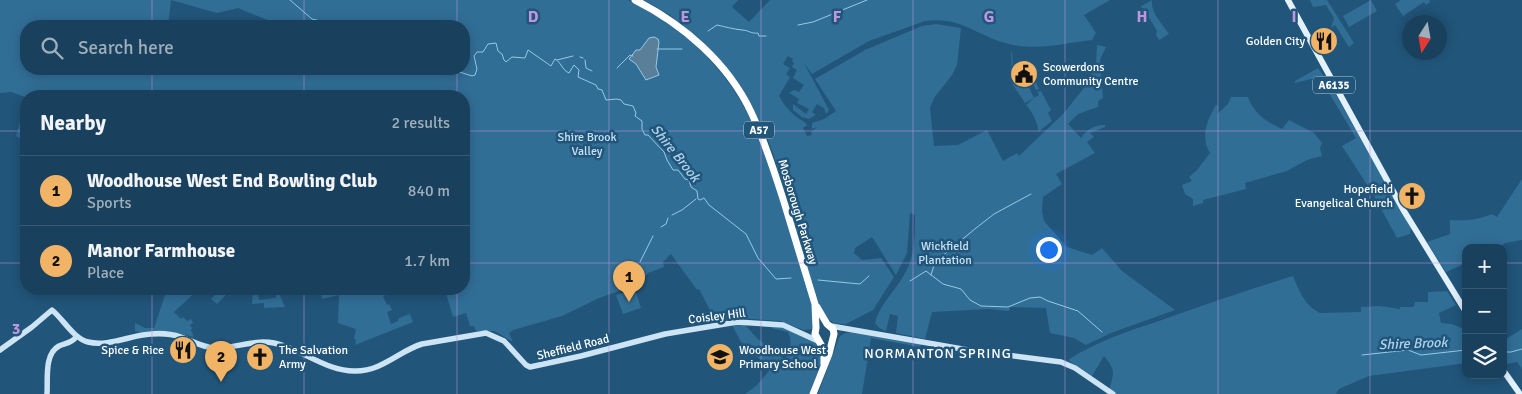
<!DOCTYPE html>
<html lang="en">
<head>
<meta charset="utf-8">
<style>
	body { margin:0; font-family:Signika,sans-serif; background:#264b65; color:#f1f3f6 }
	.controls { position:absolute; right:15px; bottom:15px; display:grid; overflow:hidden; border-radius:10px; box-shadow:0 2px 12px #0003 }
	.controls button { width:45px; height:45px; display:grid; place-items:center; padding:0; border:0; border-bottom:1px solid #375972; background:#19405c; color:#f1f3f6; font:25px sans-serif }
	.compass { position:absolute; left:1402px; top:15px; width:45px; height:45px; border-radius:50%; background:#19405c; box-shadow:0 2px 12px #0003; rotate:191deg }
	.you { position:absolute; left:1048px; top:249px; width:18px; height:18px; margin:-12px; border:4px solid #fff; border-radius:50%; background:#1a73e8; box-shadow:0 0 0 8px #1a73e833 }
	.badge { display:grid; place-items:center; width:32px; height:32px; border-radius:50%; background:#f1b365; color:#111; font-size:16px; font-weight:700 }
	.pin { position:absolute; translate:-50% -41px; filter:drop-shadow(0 1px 2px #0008) }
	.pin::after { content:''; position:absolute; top:26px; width:18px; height:15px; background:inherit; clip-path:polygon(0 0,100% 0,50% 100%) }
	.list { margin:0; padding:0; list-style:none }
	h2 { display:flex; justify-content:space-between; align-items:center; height:65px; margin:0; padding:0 20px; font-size:21px }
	h2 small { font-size:16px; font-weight:400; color:#9fafbb }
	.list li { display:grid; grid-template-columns:32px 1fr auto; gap:15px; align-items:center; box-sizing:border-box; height:70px; padding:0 20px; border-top:1px solid #375972 }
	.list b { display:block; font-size:19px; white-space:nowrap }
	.list p { margin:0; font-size:16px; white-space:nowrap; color:#9fafbb }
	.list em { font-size:16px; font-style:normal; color:#9fafbb }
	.icon { flex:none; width:28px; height:28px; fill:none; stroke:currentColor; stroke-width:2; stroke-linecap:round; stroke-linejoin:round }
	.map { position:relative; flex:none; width:1522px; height:394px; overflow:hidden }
	.search { position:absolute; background:#19405c; box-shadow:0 2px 12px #0003; left:20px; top:20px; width:450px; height:55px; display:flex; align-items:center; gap:12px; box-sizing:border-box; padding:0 18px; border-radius:20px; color:#9fafbb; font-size:19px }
	.panel { position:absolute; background:#19405c; box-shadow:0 2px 12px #0003; left:20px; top:90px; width:450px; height:205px; border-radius:20px }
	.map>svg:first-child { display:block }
	.green { fill:#316e96; fill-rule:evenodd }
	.water { fill:#597f99; stroke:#97c8e6 }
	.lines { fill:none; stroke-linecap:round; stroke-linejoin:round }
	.stream { stroke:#97c8e6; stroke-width:1 }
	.secondary { stroke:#cce4f4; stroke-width:5.5 }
	.primary { stroke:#e3f1fd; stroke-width:6 }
	.highway { stroke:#fff; stroke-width:7 }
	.grid { fill:none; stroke:#bd96df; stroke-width:1; stroke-opacity:0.55 }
	.labels { text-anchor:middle; stroke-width:5; stroke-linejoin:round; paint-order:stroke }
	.shield { fill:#21557a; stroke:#bcccd7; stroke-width:1 }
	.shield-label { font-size:11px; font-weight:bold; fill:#fff }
	.poi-label { font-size:12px; fill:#fff; stroke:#21557a; text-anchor:end }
	.park-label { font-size:12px; fill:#c6e2f4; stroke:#21557a }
	.street-label { font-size:12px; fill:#fff; stroke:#21557a }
	.water-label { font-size:14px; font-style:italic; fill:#aed4ed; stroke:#21557a }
	.neighbourhood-label { font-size:14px; letter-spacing:1px; fill:#fff; stroke:#21557a }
	.grid-label { font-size:16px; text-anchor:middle; font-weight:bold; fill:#bd96df; stroke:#21557a; stroke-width:5; stroke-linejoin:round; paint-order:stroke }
</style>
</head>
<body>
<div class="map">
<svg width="1522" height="394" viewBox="0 0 1522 394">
	<rect width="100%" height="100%" fill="#21557a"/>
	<path class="green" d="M0 0H628C647 9 663 22 683 26L670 15 644 0H738L732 7 749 22 770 0H1110L1084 15 1096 33 1092 40C1064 43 1038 51 1009 44 976 36 962 16 925 21L869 41 812 74 804 63 829 110 826 114 824 108 817 104 812 112 816 115 809 119 802 117 793 110V104L806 114 809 109 797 103 799 99 789 93 794 90 799 92 804 85 793 78 797 70 792 67 794 63 792 61 793 59 788 56 783 64 790 68 786 74 790 77 779 96C783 104 791 113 798 118 802 121 804 120 807 125L803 128 807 136 812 135 811 132 817 127 812 129V123L824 119 836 111 815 79 865 50 922 26 936 24 961 28 957 65 952 75 934 98 930 108 934 146 958 145 987 130 1003 161 1017 153 1019 156 1063 114 1092 78 1091 66 1096 65 1097 45 1106 47 1100 60 1103 98 1098 101V107L1078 114 1068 124 1081 138C1087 129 1094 125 1105 125V127L1090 133 1094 137 1087 142 1095 153 1056 174 1062 184 1043 197 1042 211 1044 221 1067 247 1092 255 1102 248 1122 271 1175 310 1111 333 1086 345 1074 338 1050 333 1046 308 1010 307 1009 311 988 309 932 312 925 339 896 333 898 316 890 314 886 331 879 328 875 323C879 307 890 296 899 283 915 260 915 242 915 215L910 213 907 253 896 275 872 237 855 248 854 253 862 260 881 258 894 277 873 310 846 324 834 323 829 320 818 303 773 153 763 127 739 83 714 53 708 58C751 103 765 152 783 210 794 244 804 278 815 312L812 329 804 330 780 321 738 318 716 322 699 289 697 290 671 254 663 262 664 267 648 273 639 284 599 298 562 316 513 330 509 333 513 342 495 331H476L474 326H470L466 313 453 317 446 293 440 294 439 289H464V96H26V142L16 136 24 109 26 107 25 97 11 92 0 93ZM171 0 217 13 238 8 267 20 271 26H464V69H26V26H168Z
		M1152 0C1150 12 1163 25 1169 34L1159 40 1156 35 1157 31 1144 9 1140 7Z
		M1310 0H1327L1354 43 1349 47 1335 25 1331 28 1334 18 1326 5 1313 7Z
		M1371 0 1377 11 1349 27 1343 16Z
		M1401 0H1429L1430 2 1426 5 1424 2 1403 16 1395 4Z
		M1012 51 1013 68 1018 66V61H1031V65L1018 72 1025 82 1016 79 1022 83H1027V82L1034 78 1039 89 1036 90 1033 84 1035 82 1028 83H1031L1028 85 1034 98 1039 95 1037 92 1041 91 1051 110 1048 113 1052 121 1038 132C1039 124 1031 110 1026 105L1034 98 1025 103 1013 85 1012 76 1015 77 1012 74 1011 53Z
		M1318 68 1335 93 1411 228 1410 234 1397 238 1373 194 1342 146 1356 138 1323 83 1315 78 1295 83V81Z
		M1231 97H1248C1253 113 1268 123 1282 129L1289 120 1314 133 1322 143 1320 148 1322 156 1307 160 1287 171 1245 183 1246 189 1203 200V203L1193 206V199L1185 194 1182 185 1192 181 1189 177 1197 170 1210 153C1200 136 1207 121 1216 105L1218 106 1217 114 1228 104Z
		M1522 179V240L1505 243 1497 248H1466V263L1446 272 1427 242 1450 234V220C1466 221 1477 220 1492 214L1497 217Z
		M1293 276C1299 291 1305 306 1320 313L1361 312V307L1380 306 1400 309V307H1414L1415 302H1428V292L1447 291 1456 305 1439 313 1441 323 1452 324 1466 330V363L1369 376 1339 389 1336 394H1116L1109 390C1114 373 1116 370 1104 356L1092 376 1068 360C1095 342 1128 331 1159 321 1203 305 1248 290 1293 276Z
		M167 289H199L174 312 181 319 183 317 187 321 191 319 193 323 190 325 192 328 191 330 194 337C184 335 174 332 163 331 154 330 143 334 135 331V323L145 328H154Z
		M201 289H257L259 300 276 298V291H278L285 307 264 308V303L252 304 253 289 233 293 230 296 227 294 217 304 211 299 215 295 210 290 206 294Z
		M325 289 326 292 335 291 334 289H395L396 292 383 296 387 305 389 304 392 310 387 312 391 324 398 321 399 318 410 314 413 322 355 345 356 340 354 339 356 329 338 323 339 295 322 299 320 290Z
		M635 289 641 308 623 314 616 295Z
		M731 323 744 324 758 339 785 360C790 351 793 342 788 332L771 328V325C791 328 804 336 821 346L822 362 809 394H745L757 385 769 371 764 363 741 342Z
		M1522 329V369L1517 362 1507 364 1503 358V341Z
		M861 332 922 342 920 347 871 338 862 394H818L839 338C844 331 853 332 861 332Z"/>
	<path class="water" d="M654 37 658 39 659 42 656 67 659 75 646 80 636 64 629 59 636 50H640L649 38Z"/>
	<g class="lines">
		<path class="stream" d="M290 0 312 19 325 22 328 26
			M798 25 813 22 867 0
			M708 31 717 25C726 27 733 29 742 30 748 30 751 34 758 33L759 36H766
			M657 49H682
			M580 57 583 58
			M557 60 573 56
			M585 60 586 68 592 71
			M617 68 630 55 633 56
			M438 69 441 70 444 69
			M450 69 472 76 475 75 477 69 474 56 477 52H483L488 44 496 43 498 51 502 54 504 60 506 62 512 57 525 58 528 50 551 66 555 59C561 62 562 70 569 73L574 65 579 70 578 77 596 85 598 89 602 90 606 100 617 99 621 100 624 104 633 106 636 113 635 116 642 121V129L645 135H648L664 152 667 160 673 170H678L685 179 689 180 691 187 697 191 698 199 700 200 704 198 709 205 746 234 758 258 776 279 791 278
			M672 215 682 210 696 199
			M661 227 666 224 668 218
			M640 262 653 236
			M931 275 935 262 976 228 994 214 1031 194
			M818 280 860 284 869 276
			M910 281 926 271 943 284 961 289 970 300 981 306 1008 307 1030 298 1040 297 1048 301 1078 311 1102 332
			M1503 352H1511L1522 349
			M1362 355 1408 350 1421 355 1466 350"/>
		<path class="secondary" d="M831 326 968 350 1061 362 1075 368 1113 394
			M0 350 32 327 52 310C64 320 73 338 88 342 108 347 131 335 151 334 162 333 172 334 181 337 192 341 202 347 214 348 234 349 253 339 274 343 302 349 327 372 356 371 382 371 399 351 422 344L486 333 504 341 526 365 530 367 581 356 665 334 737 322 783 325 818 341
			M47 394C48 379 44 354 59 346 66 343 72 343 76 337"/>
		<path class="primary" d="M1288 0 1404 211 1466 312
			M1503 370 1520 394"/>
		<path class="highway" d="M635 0C683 24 728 63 751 112 765 141 774 171 784 202 794 236 805 270 815 304L816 328 815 334 824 350V365
			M813 394 829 354 834 334 833 329 827 324 817 307"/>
	</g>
	<path class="grid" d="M152 0V26M304 0V26M457 0V26M609 0V394M761 0V394M913 0V394M1065 0V394M1218 0V394M1370 0V394M152 69V96M304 69V96M457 69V96M0 131H26M464 131H1522M0 263H26M464 263H1466M1503 263H1522M152 289V394M304 289V394M457 289V394"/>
	<defs>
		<g id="restaurant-disc" transform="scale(1.4375)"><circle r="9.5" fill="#f1b365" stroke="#21557a"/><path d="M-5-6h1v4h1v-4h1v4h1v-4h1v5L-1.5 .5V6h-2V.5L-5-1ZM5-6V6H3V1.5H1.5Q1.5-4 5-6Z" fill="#111"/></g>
		<g id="civic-disc" transform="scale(1.4375)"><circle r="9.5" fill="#f1b365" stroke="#21557a"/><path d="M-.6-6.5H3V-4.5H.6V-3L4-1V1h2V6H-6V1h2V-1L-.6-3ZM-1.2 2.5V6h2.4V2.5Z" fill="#111"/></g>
		<g id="church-disc" transform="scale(1.4375)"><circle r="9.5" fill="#f1b365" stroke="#21557a"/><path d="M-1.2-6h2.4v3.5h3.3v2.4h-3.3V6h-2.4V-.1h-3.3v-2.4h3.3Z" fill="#111"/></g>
		<g id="school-disc" transform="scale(1.4375)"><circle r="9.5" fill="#f1b365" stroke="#21557a"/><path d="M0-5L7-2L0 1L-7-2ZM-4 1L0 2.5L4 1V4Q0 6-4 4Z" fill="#111"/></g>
	</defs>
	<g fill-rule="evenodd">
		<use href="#restaurant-disc" x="1324" y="41"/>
		<use href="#civic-disc" x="1024" y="74"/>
		<use href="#church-disc" x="1412" y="196"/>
		<use href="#restaurant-disc" x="183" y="350"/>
		<use href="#church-disc" x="260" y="357"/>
		<use href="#school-disc" x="720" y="357"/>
	</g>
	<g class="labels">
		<g class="shield">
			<rect x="1313" y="76.5" width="42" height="17" rx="4"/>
			<rect x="744" y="121.5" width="30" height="17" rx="4"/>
		</g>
		<g class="shield-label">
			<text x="1334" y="89">A6135</text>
			<text x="759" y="134">A57</text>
		</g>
		<g class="poi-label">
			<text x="1305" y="45">Golden City</text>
			<text x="1043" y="71" text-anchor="start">Scowerdons<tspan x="1043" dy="14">Community Centre</tspan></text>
			<text x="1393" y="193">Hopefield<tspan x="1393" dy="14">Evangelical Church</tspan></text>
			<text x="164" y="354">Spice &amp; Rice</text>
			<text x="279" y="354" text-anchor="start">The Salvation<tspan x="279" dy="14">Army</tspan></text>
			<text x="739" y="354" text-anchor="start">Woodhouse West<tspan x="739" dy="14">Primary School</tspan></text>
		</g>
		<g class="park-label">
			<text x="587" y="141">Shire Brook<tspan x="587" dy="14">Valley</tspan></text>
			<text x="945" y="250">Wickfield<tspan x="945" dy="14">Plantation</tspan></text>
		</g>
		<g class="street-label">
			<text transform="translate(798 212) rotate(73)" y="4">Mosborough Parkway</text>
			<text transform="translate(717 316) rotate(-7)" y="4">Coisley Hill</text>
			<text transform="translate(573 347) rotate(-14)" y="4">Sheffield Road</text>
		</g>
		<g class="water-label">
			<text transform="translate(676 153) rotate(51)" y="5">Shire Brook</text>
			<text transform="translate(1413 343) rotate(-2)" y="5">Shire Brook</text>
		</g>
		<g class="neighbourhood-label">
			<text x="938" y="358">NORMANTON SPRING</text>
		</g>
	</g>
	<g class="grid-label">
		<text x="533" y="22">D</text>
		<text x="685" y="22">E</text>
		<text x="837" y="22">F</text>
		<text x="989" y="22">G</text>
		<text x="1142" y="22">H</text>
		<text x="1294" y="22">I</text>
		<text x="16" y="334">3</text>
	</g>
</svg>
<div class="controls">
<button>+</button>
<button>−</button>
<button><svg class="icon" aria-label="layers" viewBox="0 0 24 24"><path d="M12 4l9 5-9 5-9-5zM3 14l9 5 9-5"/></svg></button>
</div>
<svg class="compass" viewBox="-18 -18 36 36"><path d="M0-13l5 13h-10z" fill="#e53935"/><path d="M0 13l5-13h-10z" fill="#9fafbb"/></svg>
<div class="you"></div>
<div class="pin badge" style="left:629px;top:302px">1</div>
<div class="pin badge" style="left:221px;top:382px">2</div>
<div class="search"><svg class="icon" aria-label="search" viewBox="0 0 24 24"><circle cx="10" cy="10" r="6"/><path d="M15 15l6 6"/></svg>Search here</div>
<section class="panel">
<h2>Nearby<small>2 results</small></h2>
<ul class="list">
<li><span class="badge">1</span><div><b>Woodhouse West End Bowling Club</b><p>Sports</p></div><em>840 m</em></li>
<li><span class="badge">2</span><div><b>Manor Farmhouse</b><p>Place</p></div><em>1.7 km</em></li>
</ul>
</section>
</div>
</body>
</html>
